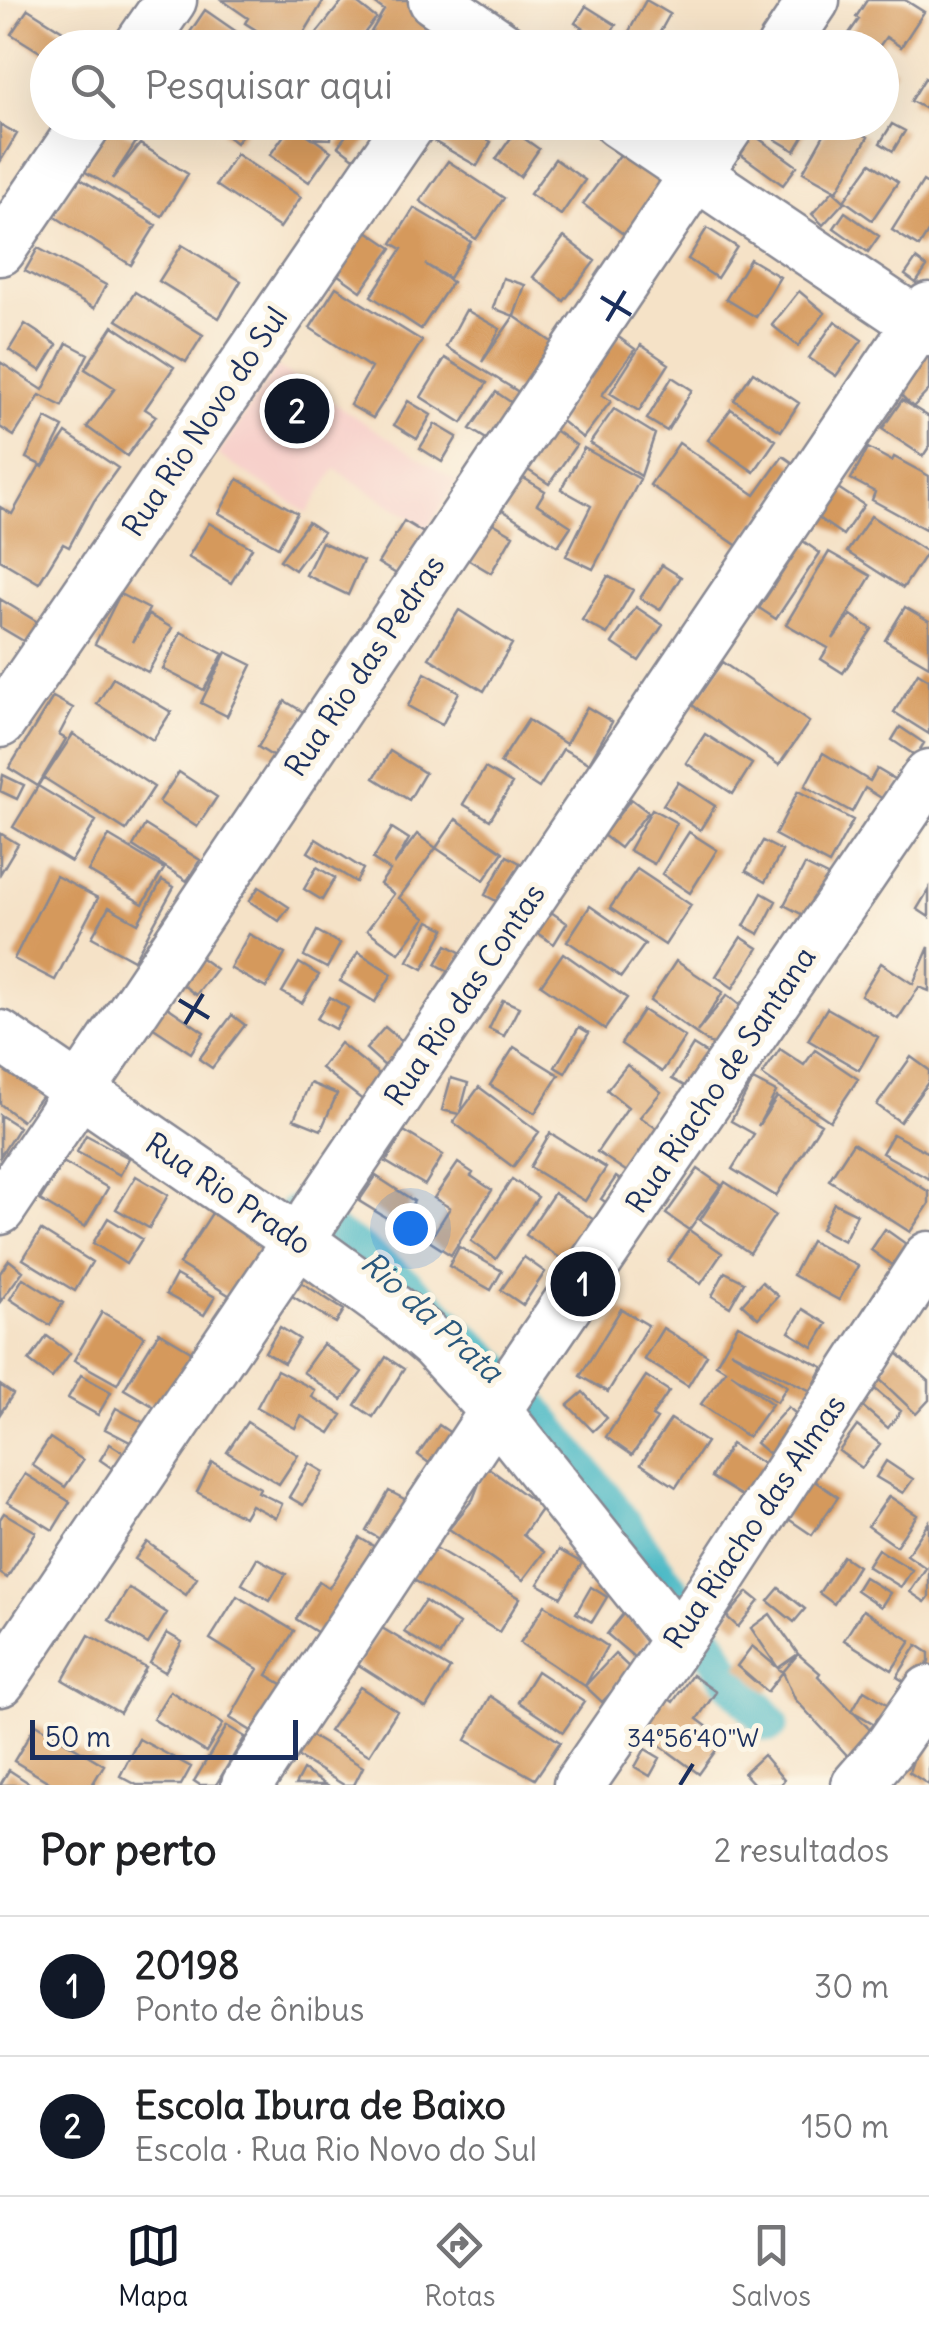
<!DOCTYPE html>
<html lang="pt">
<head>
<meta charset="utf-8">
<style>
	body { margin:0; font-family:Delius,sans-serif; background:#f6f6f6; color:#202124 }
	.scale { position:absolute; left:30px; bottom:25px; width:268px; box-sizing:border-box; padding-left:10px; border:5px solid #1b2f5e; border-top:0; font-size:28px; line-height:35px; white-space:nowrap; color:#1b2f5e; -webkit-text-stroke:8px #fcf5e5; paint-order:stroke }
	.you { position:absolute; left:410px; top:1228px; width:35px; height:35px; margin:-25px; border:8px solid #fff; border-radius:50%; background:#1a73e8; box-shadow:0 0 0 15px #1a73e833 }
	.badge { display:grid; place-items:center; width:65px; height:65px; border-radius:50%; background:#111827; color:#fff; font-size:32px; font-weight:700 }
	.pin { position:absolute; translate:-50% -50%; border:5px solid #fff; box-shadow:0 2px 10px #0006 }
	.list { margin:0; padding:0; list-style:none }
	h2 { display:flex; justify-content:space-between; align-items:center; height:130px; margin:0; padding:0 40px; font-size:42px }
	h2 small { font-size:32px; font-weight:400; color:#757577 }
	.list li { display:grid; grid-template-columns:65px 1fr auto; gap:30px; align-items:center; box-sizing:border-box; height:140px; padding:0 40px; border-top:2px solid #e0e0e0 }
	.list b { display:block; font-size:38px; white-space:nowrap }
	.list p { margin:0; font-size:32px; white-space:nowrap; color:#757577 }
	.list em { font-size:32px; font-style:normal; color:#757577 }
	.icon { flex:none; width:55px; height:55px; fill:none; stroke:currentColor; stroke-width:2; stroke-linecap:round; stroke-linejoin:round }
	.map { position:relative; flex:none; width:929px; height:1785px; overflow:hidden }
	.search { position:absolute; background:#fff; box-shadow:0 10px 40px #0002; left:30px; right:30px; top:30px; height:110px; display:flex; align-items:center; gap:25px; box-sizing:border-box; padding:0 35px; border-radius:55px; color:#757577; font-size:38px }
	.sheet { height:410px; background:#fff }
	nav { display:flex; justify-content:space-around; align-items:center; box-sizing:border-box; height:140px; border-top:2px solid #e0e0e0; background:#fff; font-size:28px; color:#757577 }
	nav a { display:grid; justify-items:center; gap:5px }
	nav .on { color:#111827 }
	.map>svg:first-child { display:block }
	.built { fill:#f7d0cb }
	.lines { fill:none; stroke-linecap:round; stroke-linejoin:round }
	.canal { stroke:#4cb9c6; stroke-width:38 }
	.building { fill:#d5995c }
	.minor-casing { stroke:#888892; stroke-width:55 }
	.minor { stroke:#fff; stroke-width:50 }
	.ticks { fill:none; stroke:#1b2f5e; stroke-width:4 }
	.labels { text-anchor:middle; stroke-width:10; stroke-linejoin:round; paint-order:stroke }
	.street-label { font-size:30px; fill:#1b2f5e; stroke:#fcf5e5 }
	.water-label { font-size:32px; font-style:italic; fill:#2a587d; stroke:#fcf5e5 }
	.ticks-label { font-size:25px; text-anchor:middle; fill:#1b2f5e; stroke:#fcf5e5; stroke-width:10; stroke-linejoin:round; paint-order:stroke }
</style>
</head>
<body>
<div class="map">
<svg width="929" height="1785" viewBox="0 0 929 1785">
	<rect width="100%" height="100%" fill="#fcf5e5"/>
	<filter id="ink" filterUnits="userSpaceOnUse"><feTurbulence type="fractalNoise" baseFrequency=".01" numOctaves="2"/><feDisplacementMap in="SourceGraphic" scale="20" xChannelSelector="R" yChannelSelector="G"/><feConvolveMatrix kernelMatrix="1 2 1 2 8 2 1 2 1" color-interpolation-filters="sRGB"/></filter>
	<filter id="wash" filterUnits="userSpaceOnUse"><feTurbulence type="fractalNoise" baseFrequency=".0048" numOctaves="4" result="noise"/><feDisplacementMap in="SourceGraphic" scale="40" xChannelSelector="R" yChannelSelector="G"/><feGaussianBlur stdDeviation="2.25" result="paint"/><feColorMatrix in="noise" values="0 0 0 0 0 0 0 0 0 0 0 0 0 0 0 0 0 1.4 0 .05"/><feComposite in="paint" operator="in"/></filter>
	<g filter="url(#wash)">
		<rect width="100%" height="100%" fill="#f5e2c7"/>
		<path class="built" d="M277 367 457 482 427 529 335 469 307 513 218 455Z"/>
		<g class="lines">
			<path class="canal" d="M296 1214 357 1250 403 1284 517 1389 604 1499 708 1642 727 1675 770 1723"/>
		</g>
		<g id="blocks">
			<path class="building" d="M222 0H324L295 48H284L245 23 248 18Z
				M343 0H353L376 18 353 48H305Z
				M370 0H414L438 15 418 48H369L364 44 384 10Z
				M646 0 670 14 651 48H620Z
				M867 0H905L924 12 901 47 886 37 878 48H839L859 19 856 17Z
				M586 6 616 25 605 42 575 23Z
				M28 9 69 35 61 48H48V57L11 34Z
				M205 10 260 48H186L182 44Z
				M889 64 896 71 882 86V72Z
				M925 78 929 80V99L924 108 911 101Z
				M229 122H251L236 143 222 132Z
				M313 122H333L331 139 312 138Z
				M356 122H372L378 127 354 158 338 146Z
				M439 122H457L491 142 477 166 430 139Z
				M772 122H812L795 151 765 133Z
				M831 122H842L868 137 837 191 803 172Z
				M107 123 138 139 112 179 140 144 188 174 162 216 82 170Z
				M0 124 17 134 0 162Z
				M292 124 331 151 309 182 270 155Z
				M892 124 905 131 893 151 880 143Z
				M515 132 539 149 520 177 496 159Z
				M754 135 797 166 783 185 740 154Z
				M629 143 672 175 626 236 583 204Z
				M236 154 301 197 280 228 216 185Z
				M555 159 585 180 561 215 530 194Z
				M448 161 504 198 476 239 420 201Z
				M871 163 898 182 872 220 845 201 823 225 812 214 833 191 844 201Z
				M79 178 156 225 131 265 54 216Z
				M923 181 929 185V231L919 247 892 230Z
				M414 208 471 242 449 278 425 264 452 282 421 329 371 296 402 249 392 243Z
				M845 212 879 236 868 252 834 228Z
				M361 227 392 248 361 291 331 270Z
				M707 228 737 247 717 278 688 259Z
				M564 237 595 261 564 301 533 277Z
				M182 245 241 281 219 318 159 281Z
				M38 248 106 285 94 308 25 271Z
				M750 259 780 277 756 317 726 299Z
				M916 259 927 267 916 283 905 275Z
				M503 278 525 285 514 316 556 345 522 394 446 347 466 310 500 329 482 362 514 316 493 308Z
				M336 287 422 341 373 418 350 405 371 368 310 328Z
				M799 291 825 313 798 346 772 325Z
				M135 292 203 335 186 362 117 320Z
				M835 321 862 340 836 376 809 358Z
				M25 324 57 345 41 371 9 350Z
				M113 326 174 367 145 409 156 416 127 456 87 427 115 388 85 369Z
				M617 336 635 349 602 395 611 401 583 438 559 419Z
				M67 343 88 354 62 406 40 395 14 436 0 427V362L43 390Z
				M641 345 669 364 639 411 610 393Z
				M929 351V390L913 407 894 388Z
				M445 358 487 383 462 423 421 397Z
				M753 372 799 403 781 431 734 400Z
				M672 377 692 390 667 431 647 419Z
				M496 392 518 407 493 443 470 429Z
				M902 400 929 417V447L923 456 882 429Z
				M408 401 431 415 417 439 394 425Z
				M614 409 655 434 641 476 590 443Z
				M731 409 776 440 754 472 708 440Z
				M46 418 63 427 43 466 26 458Z
				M435 424 457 437 442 462 420 448Z
				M550 427 576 445 549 484 522 466Z
				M66 433 118 468 94 501 69 547 63 544 39 583 0 560V507L12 514 40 465 43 467Z
				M679 443 755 495 783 456 796 465 739 547 650 485Z
				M584 448 640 479 593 569 566 556 591 506 561 489Z
				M868 448 892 461 894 457 929 476V521L925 529 872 500 875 492 851 479Z
				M517 474 545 491 537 504 571 526 558 546 496 506Z
				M238 479 297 513 278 547 219 513Z
				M838 488 864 505 843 535 818 518Z
				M871 516 927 552 903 588 847 552Z
				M486 519 513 535 491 573 464 557Z
				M404 521 425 534 400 576 378 563Z
				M308 522 323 532 295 570 280 560Z
				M209 523 252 548 231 583 188 557Z
				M803 541 820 553 776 619 759 608Z
				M322 542 363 561 348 595 306 575Z
				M829 552 871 576 833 639 851 615 872 629 843 673 821 659 828 648 786 624Z
				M662 565 681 577 660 610 640 598Z
				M608 576 633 590 607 634 582 620Z
				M120 594 149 609 133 642 149 615 172 628 148 672 95 644Z
				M0 599 44 626 32 646 0 627Z
				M636 607 663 625 639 661 612 643Z
				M905 607 929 621V666L885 640Z
				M459 610 512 644 484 691 429 658Z
				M181 632 223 654 204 690 163 669Z
				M226 652 252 665 227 716 201 703Z
				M722 662 809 722 779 765 692 705Z
				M425 673 459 692 442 725 408 706Z
				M918 673 929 680V734L894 712Z
				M113 678 171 712 153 740 97 704Z
				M53 697 73 708 59 735 66 739 38 786 9 768Z
				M285 701 305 713 277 759 258 747Z
				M587 707 612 722 589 763 563 749 539 788 500 763 528 720 566 744Z
				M900 727 924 743 916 756 892 740Z
				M73 734 154 787 126 830 44 778Z
				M705 734 752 764 733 794 686 763Z
				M390 751 425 773 409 800 374 778Z
				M823 753 870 781 877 769 899 782 888 802 865 788 852 812 805 786Z
				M485 768 512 784 490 820 463 804Z
				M179 772 217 797 197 827 159 802Z
				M3 775 24 785 17 799 0 791Z
				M678 782 715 806 700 830 663 805Z
				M38 786 96 821 71 862 13 827Z
				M798 791 853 820 829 864 775 835Z
				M631 799 648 812 620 848 603 835Z
				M652 809 677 823 654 864 629 850Z
				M456 819 503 852 484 880 436 848Z
				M145 825 200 860 187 881 133 846Z
				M392 828 409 839 394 865 417 834 436 848 399 898 425 918 399 953 367 930 394 894 380 884 390 870 373 859Z
				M689 832 717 850 690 893 662 874Z
				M0 833 18 844 0 874Z
				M109 836 164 869 143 904 88 871Z
				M316 839 363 869 356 882 308 852Z
				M763 841 782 851 765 882 746 871Z
				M507 856 520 863 500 903 485 895Z
				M805 865 831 878 809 918 784 905Z
				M317 867 335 878 322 900 304 889Z
				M637 869 691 905 665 945 610 908Z
				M56 876 98 898 55 980 14 959Z
				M162 880 174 887 134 960 92 937 109 907 138 923Z
				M259 887 289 907 279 921 249 901Z
				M929 889V917L917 909Z
				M762 893 776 901 759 934 744 926Z
				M590 906 645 944 621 977 567 941Z
				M551 912 567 923 554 944 537 933Z
				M429 921 445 929 423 969 408 961Z
				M317 931 340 944 327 968 304 956Z
				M249 934 285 954 266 988 230 968Z
				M741 937 758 948 733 988 716 976Z
				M447 945 463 954 452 973 436 964Z
				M929 947V991L919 987 898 1019 861 995 881 963 913 984Z
				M358 952 392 974 375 1002 340 981Z
				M194 953 216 969 196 995 175 979Z
				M563 953 627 998 605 1029 541 985Z
				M676 961 723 992 697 1032 727 995 752 1015 722 1052 650 1001Z
				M299 963 319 975 302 1003 282 992Z
				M330 997 348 1008 335 1029 317 1019Z
				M503 1000 519 1007 504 1036 489 1029Z
				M163 1004 204 1032 191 1053 149 1025Z
				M827 1008 878 1037 859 1070 808 1040Z
				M643 1010 685 1037 662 1072 621 1044Z
				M232 1015 245 1025 212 1068 199 1059Z
				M385 1027 406 1045 387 1068 366 1049Z
				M579 1027 589 1033 565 1073 555 1067Z
				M340 1043 383 1077 364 1101 321 1068Z
				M693 1045 712 1057 692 1090 672 1079Z
				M514 1047 559 1075 535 1113 490 1085Z
				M780 1049 804 1065 815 1050 858 1079 830 1121 762 1075Z
				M0 1053 47 1089 22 1121 0 1104Z
				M911 1057 929 1070V1081L900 1122 877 1105Z
				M627 1065 661 1092 640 1117 662 1132 632 1175 597 1152 628 1107 607 1090Z
				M451 1078 468 1083 460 1113 479 1087 539 1132 513 1167 453 1122 459 1114 442 1110Z
				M753 1080 776 1092 758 1126 777 1097 821 1124 776 1196 732 1169 754 1134 731 1121Z
				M310 1083 337 1094 321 1130 294 1119Z
				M0 1115 19 1127 0 1157Z
				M404 1131 443 1155 425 1185 386 1162Z
				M550 1133 606 1168 585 1201 530 1167Z
				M893 1134 929 1153V1179L882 1153Z
				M86 1135 129 1158 120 1175 77 1152Z
				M853 1143 929 1192V1204L910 1232 829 1180Z
				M63 1162 108 1188 85 1227 40 1200Z
				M458 1163 473 1173 471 1176 492 1190 451 1255 429 1241 450 1208 434 1198Z
				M698 1169 721 1185 689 1230 666 1214Z
				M136 1176 168 1195 149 1228 116 1209Z
				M376 1176 414 1201 398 1225 359 1201Z
				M616 1177 629 1186 614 1208 601 1199Z
				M512 1179 538 1197 496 1259 471 1241Z
				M725 1182 775 1215 750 1253 700 1220Z
				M554 1193 597 1222 569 1264 526 1235Z
				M834 1203 857 1214 844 1241 821 1229Z
				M214 1210 266 1243 232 1297 179 1264Z
				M108 1218 142 1239 126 1264 93 1243Z
				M885 1229 906 1244 892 1265 871 1250Z
				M41 1230 92 1262 75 1291 23 1259Z
				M689 1230 722 1253 701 1284 668 1261Z
				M811 1241 858 1266 839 1300 793 1275Z
				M459 1247 502 1271 491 1290 449 1266Z
				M524 1257 545 1272 523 1305 501 1290Z
				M9 1260 23 1271 0 1302V1273Z
				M725 1272 744 1282 730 1307 712 1296Z
				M176 1275 215 1297 204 1315 166 1294Z
				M23 1278 63 1303 50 1325 10 1299Z
				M298 1280 344 1310 336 1323 289 1294Z
				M762 1282 778 1296 758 1318 742 1304Z
				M621 1309 648 1325 608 1392 580 1376Z
				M803 1309 827 1324 813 1347 789 1332Z
				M102 1312 144 1336 117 1384 74 1360Z
				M738 1325 823 1367 811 1391 730 1351 787 1386 777 1402 731 1373 772 1404 748 1437 701 1404 726 1370 716 1364Z
				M280 1327 299 1339 284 1363 265 1352Z
				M663 1328 707 1355 688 1386 644 1359Z
				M159 1332 194 1353 160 1410 124 1389Z
				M47 1336 70 1353 52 1378 29 1361Z
				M323 1344 362 1372 342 1400 303 1372Z
				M897 1353 929 1381V1400L916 1414 876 1376Z
				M386 1357 404 1369 373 1417 355 1405Z
				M277 1370 315 1390 312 1397 342 1415 330 1433 301 1416 295 1428 257 1407Z
				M81 1375 111 1392 98 1415 68 1398Z
				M646 1376 669 1391 652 1416 657 1419 632 1455 606 1437Z
				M0 1385 13 1394 0 1414Z
				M875 1389 901 1411 888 1428 862 1406Z
				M583 1392 607 1418 593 1431 568 1405Z
				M788 1407 802 1419 770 1455 756 1443Z
				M116 1408 144 1423 134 1444 105 1429Z
				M671 1419 706 1442 676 1487 641 1464Z
				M247 1422 298 1455 279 1484 227 1452Z
				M439 1425 458 1438 436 1468 418 1455Z
				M857 1426 880 1444 862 1468 839 1451Z
				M50 1438 83 1460 65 1487 32 1465Z
				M110 1444 127 1455 116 1471 100 1460Z
				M731 1444 765 1465 745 1498 711 1477Z
				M886 1461 913 1479 903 1493 876 1477Z
				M212 1462 260 1488 258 1492 282 1504 276 1518 251 1505 244 1517 197 1492Z
				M309 1463 324 1472 303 1505 289 1497Z
				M486 1466 542 1508 523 1535 544 1552 523 1580 449 1529 473 1499Z
				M25 1474 70 1502 53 1530 7 1502Z
				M807 1476 838 1497 812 1535 781 1514Z
				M389 1491 410 1502 387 1543 366 1531Z
				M889 1496 917 1515 896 1546 868 1526Z
				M4 1513 36 1532 7 1578 0 1573V1519Z
				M929 1522V1597L925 1602 910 1592 926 1568 907 1555Z
				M360 1538 378 1549 348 1599 343 1596 320 1634 296 1619 319 1581 329 1588Z
				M424 1541 520 1598 499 1632 401 1572Z
				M147 1542 197 1578 186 1595 135 1559Z
				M878 1549 912 1570 901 1587 867 1566Z
				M559 1550 582 1563 561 1597 538 1584Z
				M843 1556 858 1566 834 1604 819 1593Z
				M257 1558 286 1574 270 1601 242 1584Z
				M864 1577 890 1593 881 1607 856 1590Z
				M591 1587 607 1597 592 1622 576 1613Z
				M129 1588 167 1613 148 1644 109 1620Z
				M779 1588 805 1609 794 1622 768 1601Z
				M748 1592 759 1601 738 1627 727 1617Z
				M237 1596 294 1631 267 1675 287 1687 258 1735 230 1718 258 1669 210 1639Z
				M425 1601 459 1624 441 1655 404 1632Z
				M545 1605 607 1646 585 1686 520 1643Z
				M863 1610 911 1641 892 1670 844 1640Z
				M624 1613 649 1639 634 1657 607 1634Z
				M770 1614 798 1654 820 1673 818 1676 882 1742 858 1767 795 1699 783 1672 767 1692 737 1666 752 1646 778 1668 783 1672 798 1654 778 1668 751 1628Z
				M382 1628 450 1669 426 1708 357 1664Z
				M167 1633 182 1642 165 1672 150 1663Z
				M89 1635 146 1668 120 1713 63 1680Z
				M917 1645 929 1653V1661L913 1687 897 1677Z
				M615 1654 632 1670 602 1702 585 1686Z
				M537 1671 584 1702 563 1732 518 1702Z
				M692 1675 716 1692 697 1719 724 1739 699 1774 639 1730 664 1695 673 1702Z
				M360 1687 397 1711 369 1755 329 1731Z
				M864 1690 892 1707 880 1727 852 1711Z
				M170 1691 223 1724 206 1752 153 1719Z
				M490 1696 560 1742 535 1779 466 1740Z
				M36 1724 104 1765 92 1785H54L14 1761Z
				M227 1726 245 1737 216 1785H200L194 1781Z
				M301 1730 363 1767 354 1785H344L289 1751Z
				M921 1736 929 1740V1785L909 1772Z
				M139 1739 191 1767 181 1785H137L120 1776Z
				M645 1749 660 1758 650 1776 635 1767Z
				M763 1755 784 1780 780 1785H755L744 1773Z
				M9 1770 32 1785H0Z
				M303 1770 326 1785H295Z"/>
		</g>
	</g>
	<g filter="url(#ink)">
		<use href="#blocks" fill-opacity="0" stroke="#888892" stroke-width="2.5"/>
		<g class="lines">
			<g class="minor-casing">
				<path id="minor" d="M434 0 504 48
					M138 48 171 0
					M782 48 814 0
					M618 122 929 331
					M0 250 87 122
					M0 722 411 122
					M0 1036 299 1241 399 1314 434 1344 496 1412 677 1639
					M0 1209 731 122
					M0 1681 929 308
					M247 1785 515 1381 929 775
					M579 1785 701 1607 929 1257
					M857 1785 889 1748 929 1691"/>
			</g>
			<use href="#minor" class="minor"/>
		</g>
	</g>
	<path class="ticks" d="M601 297 631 315M607 321 625 291M179 1000 209 1018M185 1024 203 994M680 1785 693 1764"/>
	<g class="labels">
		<g class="street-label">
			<text transform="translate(205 422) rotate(-56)" y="10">Rua Rio Novo do Sul</text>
			<text transform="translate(365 666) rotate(-56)" y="10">Rua Rio das Pedras</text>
			<text transform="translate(465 995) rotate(-56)" y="10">Rua Rio das Contas</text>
			<text transform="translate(721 1080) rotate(-56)" y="10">Rua Riacho de Santana</text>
			<text transform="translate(228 1194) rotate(34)" y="10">Rua Rio Prado</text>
			<text transform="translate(755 1522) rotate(-56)" y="10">Rua Riacho das Almas</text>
		</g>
		<g class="water-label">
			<text transform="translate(432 1317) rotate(42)" y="11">Rio da Prata</text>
		</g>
	</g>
	<g class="ticks-label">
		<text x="693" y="1747">34°56'40"W</text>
	</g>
</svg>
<div class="scale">50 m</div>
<div class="you"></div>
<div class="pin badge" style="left:583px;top:1284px">1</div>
<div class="pin badge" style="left:297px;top:411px">2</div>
<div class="search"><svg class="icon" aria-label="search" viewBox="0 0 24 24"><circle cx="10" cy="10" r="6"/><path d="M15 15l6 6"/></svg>Pesquisar aqui</div>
</div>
<section class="sheet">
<h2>Por perto<small>2 resultados</small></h2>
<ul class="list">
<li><span class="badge">1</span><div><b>20198</b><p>Ponto de ônibus</p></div><em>30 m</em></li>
<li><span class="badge">2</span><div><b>Escola Ibura de Baixo</b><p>Escola · Rua Rio Novo do Sul</p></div><em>150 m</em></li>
</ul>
</section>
<nav>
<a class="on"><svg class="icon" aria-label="map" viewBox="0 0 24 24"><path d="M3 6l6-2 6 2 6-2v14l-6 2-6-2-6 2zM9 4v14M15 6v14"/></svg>Mapa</a>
<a><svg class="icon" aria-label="directions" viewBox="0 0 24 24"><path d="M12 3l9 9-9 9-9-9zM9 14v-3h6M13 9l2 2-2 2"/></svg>Rotas</a>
<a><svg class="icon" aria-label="saved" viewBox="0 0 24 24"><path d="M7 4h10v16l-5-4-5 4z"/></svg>Salvos</a>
</nav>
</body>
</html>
